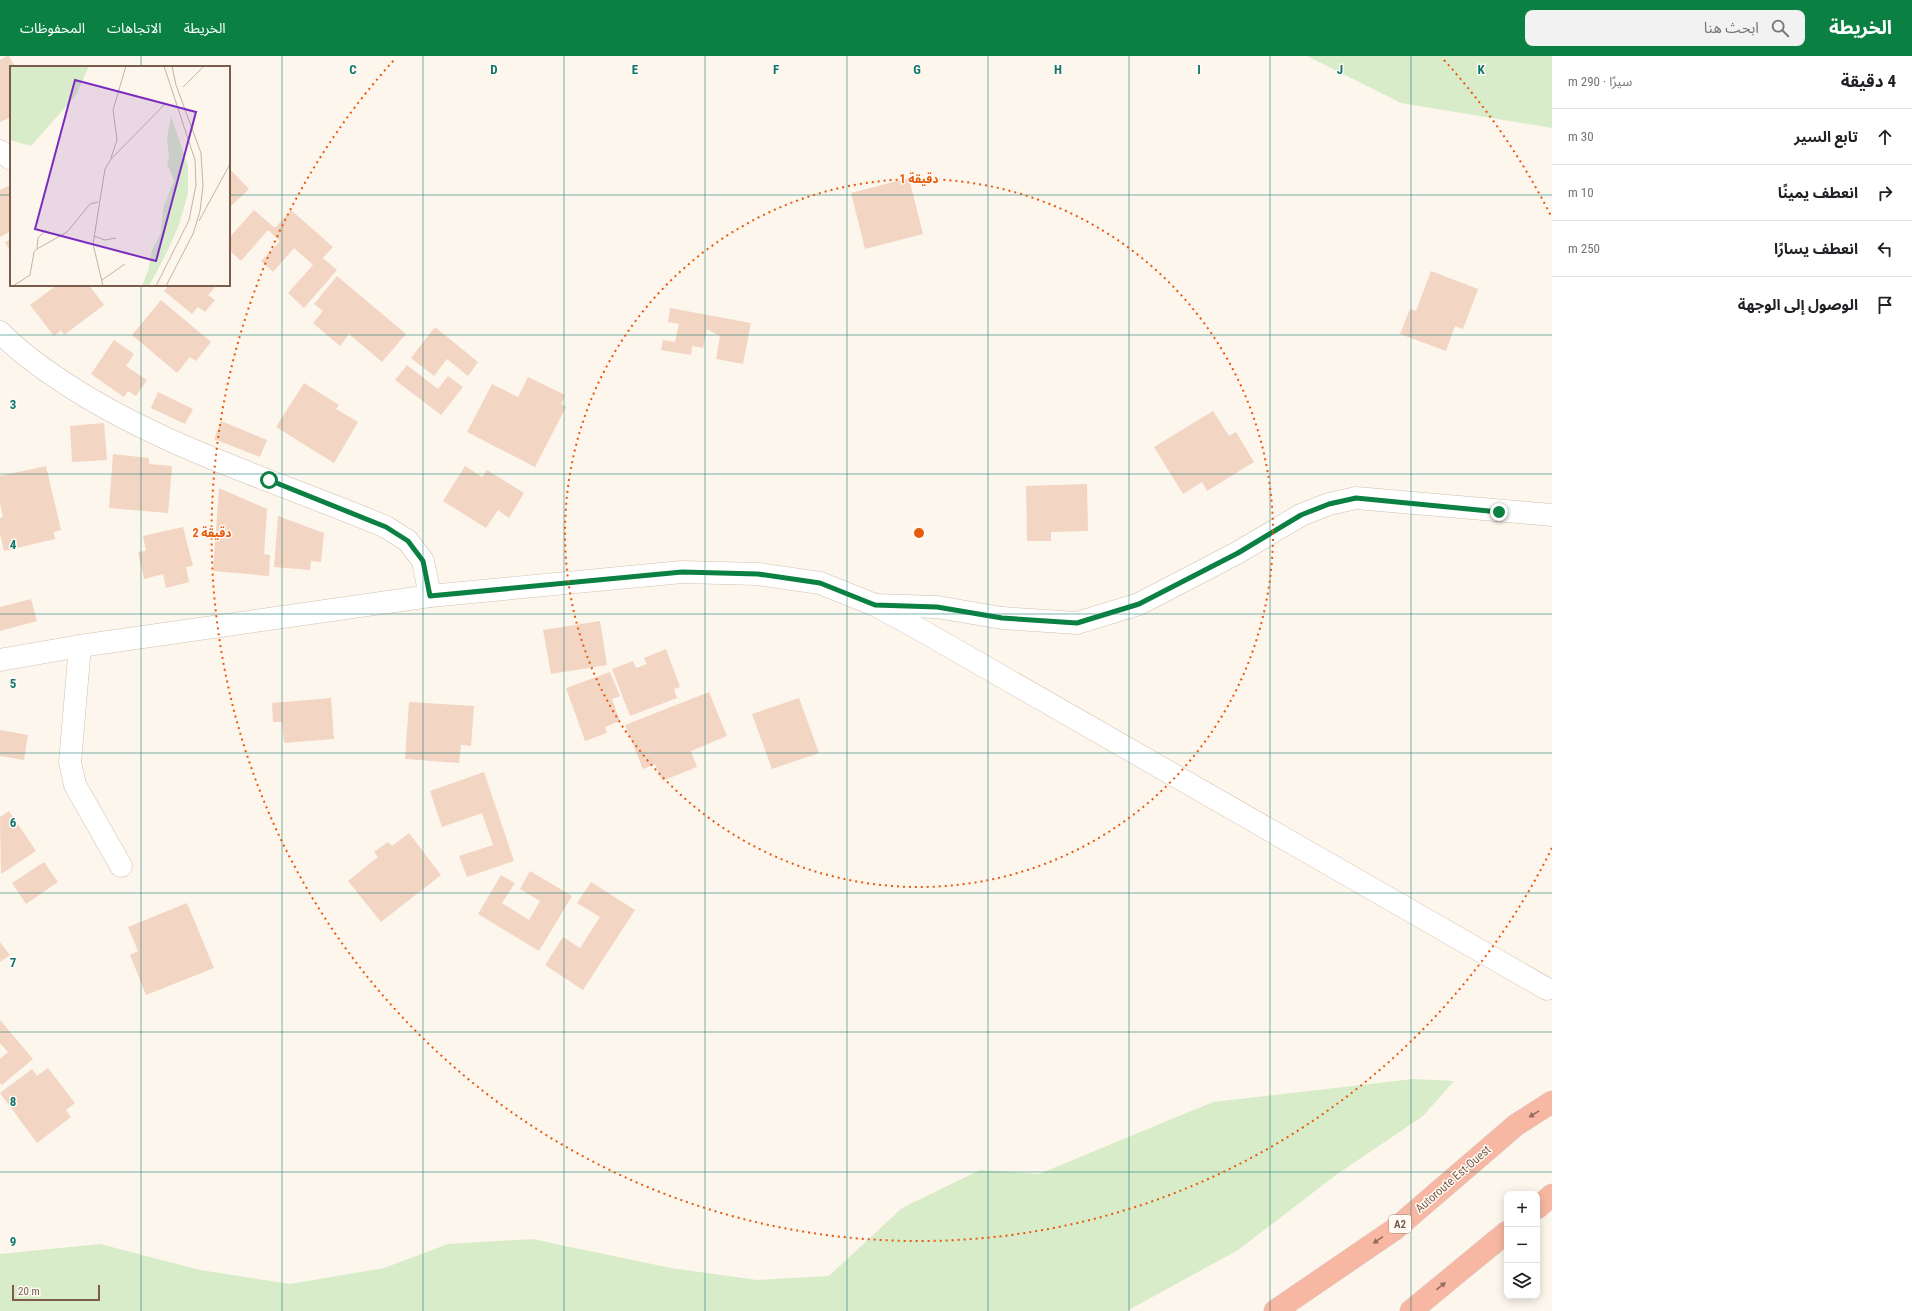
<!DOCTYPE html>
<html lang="ar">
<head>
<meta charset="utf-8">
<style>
	body { margin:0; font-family:"Roboto Condensed","Noto Sans Arabic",sans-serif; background:#f2f2f2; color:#202124; direction:rtl }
	.controls { position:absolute; right:12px; bottom:12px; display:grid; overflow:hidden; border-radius:8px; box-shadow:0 2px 10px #0003 }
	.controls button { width:36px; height:36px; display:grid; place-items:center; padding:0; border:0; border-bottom:1px solid #e0e0e0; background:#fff; color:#202124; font:20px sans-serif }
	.scale { position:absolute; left:12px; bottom:10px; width:88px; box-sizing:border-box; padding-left:4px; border:2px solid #7a5c4d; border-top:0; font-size:11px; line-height:14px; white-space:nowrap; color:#7a5c4d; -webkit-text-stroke:3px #fffaf3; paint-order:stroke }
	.stop { position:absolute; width:12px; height:12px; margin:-9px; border:3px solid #0b8043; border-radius:50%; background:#fff }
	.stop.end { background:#0b8043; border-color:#fff; box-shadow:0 1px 4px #0008 }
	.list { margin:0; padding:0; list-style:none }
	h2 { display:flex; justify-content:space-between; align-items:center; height:52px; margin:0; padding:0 16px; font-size:17px }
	h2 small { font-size:13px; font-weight:400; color:#757577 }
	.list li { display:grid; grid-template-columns:26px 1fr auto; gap:12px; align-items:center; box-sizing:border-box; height:56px; padding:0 16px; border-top:1px solid #e0e0e0 }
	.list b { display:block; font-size:15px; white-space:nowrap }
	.list em { font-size:13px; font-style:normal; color:#757577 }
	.icon { flex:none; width:22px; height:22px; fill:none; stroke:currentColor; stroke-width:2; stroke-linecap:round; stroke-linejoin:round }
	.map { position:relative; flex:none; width:1552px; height:1255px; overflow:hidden; direction:ltr }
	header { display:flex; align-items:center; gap:24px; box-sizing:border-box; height:56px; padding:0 20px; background:#0b8043; color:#fff }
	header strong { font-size:19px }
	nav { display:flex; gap:22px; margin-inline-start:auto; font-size:14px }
	.search { width:280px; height:36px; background:#f2f2f2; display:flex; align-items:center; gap:10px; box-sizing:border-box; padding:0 14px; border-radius:8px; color:#757577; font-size:15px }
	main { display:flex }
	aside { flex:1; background:#fff }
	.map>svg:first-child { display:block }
	.green { fill:#d8ecc9 }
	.building { fill:#f3d5c3 }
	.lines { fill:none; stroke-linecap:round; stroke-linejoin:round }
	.street-casing { stroke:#d1beb0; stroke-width:23 }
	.secondary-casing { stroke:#d6c0b0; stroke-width:23 }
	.highway-casing { stroke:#dad1cd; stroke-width:23 }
	.street { stroke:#fff; stroke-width:22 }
	.secondary { stroke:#fff; stroke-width:22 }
	.highway { stroke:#f7b7a3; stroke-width:22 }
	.oneway { fill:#936e5e }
	.route { stroke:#0b8043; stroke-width:5 }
	.grid { fill:none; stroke:#0f766e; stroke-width:1; stroke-opacity:0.55 }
	.ring { fill:none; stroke:#e8590c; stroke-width:2; stroke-dasharray:2 4 }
	.labels { text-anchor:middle; stroke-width:3; stroke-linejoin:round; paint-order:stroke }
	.shield { fill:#fffaf3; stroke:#a28b7f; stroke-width:1 }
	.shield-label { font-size:11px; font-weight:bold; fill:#7a5c4d }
	.street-label { font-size:12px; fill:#7a5c4d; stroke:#fffaf3 }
	.inset-road { fill:none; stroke:#c5b3a7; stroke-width:1 }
	.view { fill:#7b2cbf; fill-opacity:0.15; stroke:#7b2cbf; stroke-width:2 }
	.inset-edge { fill:none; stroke:#7a5c4d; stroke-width:2 }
	.grid-label { font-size:13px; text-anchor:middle; font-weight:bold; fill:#0f766e; stroke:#fffaf3; stroke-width:3; stroke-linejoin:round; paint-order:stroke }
	.centre { fill:#e8590c; stroke:#fffaf3; stroke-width:2 }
	.ring-label { font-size:12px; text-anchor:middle; font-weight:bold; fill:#e8590c; stroke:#fffaf3; stroke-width:3; stroke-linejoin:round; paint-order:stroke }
</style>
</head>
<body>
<header>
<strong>الخريطة</strong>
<div class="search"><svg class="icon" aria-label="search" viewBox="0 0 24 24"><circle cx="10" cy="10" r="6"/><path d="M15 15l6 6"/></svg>ابحث هنا</div>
<nav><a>الخريطة</a><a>الاتجاهات</a><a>المحفوظات</a></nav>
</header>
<main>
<aside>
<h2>4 دقيقة<small>سيرًا · 290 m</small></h2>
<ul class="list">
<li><svg class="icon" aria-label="ahead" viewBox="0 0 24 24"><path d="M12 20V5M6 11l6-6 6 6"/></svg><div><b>تابع السير</b></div><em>30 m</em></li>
<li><svg class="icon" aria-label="right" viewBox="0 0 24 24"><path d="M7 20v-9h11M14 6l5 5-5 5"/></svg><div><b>انعطف يمينًا</b></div><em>10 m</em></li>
<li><svg class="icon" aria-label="left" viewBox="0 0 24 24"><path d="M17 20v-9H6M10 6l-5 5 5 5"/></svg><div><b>انعطف يسارًا</b></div><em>250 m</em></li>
<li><svg class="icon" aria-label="arrive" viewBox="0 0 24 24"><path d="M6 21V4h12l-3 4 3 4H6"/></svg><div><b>الوصول إلى الوجهة</b></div></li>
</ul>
</aside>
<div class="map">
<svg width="1552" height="1255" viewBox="0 0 1552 1255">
	<rect width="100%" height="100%" fill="#fdf6ec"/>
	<path class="green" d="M1307 0H1552V72L1401 47Z
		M1413 1023 1454 1025 1423 1060 1336 1119 1238 1194 1127 1255H0V1198L100 1188 200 1214 290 1228 384 1212 448 1188 532 1183 671 1212 757 1224 829 1220 902 1152 980 1114 1039 1118 1213 1046Z"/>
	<path class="building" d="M7 0H9L15 11H11V61L0 66V4Z
		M229 112 249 133 229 152Z
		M909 122 923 178 865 193 851 137Z
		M11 129V175L0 181V134Z
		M254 154 275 172 291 154 333 191 323 202 337 214 304 252 288 237 313 209 294 192 273 216 261 205 280 185 268 174 241 205 229 194V182Z
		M11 183V197L5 186Z
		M1431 215 1478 233 1463 273 1455 270 1446 295 1400 278 1410 253 1416 255Z
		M337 220 406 278 382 306 349 278 340 290 313 267 323 255 314 248Z
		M57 229H89L104 249 64 279 61 274 54 280 30 249Z
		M169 229H217L208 239 215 244 205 256 198 251 192 258 164 235Z
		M161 244 211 286 196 305 190 301 177 317 132 279Z
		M670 252 751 267 743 308 716 303 720 280 707 273 703 292 692 290 691 299 661 294 663 284 675 286 679 268 668 266Z
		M435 271 478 306 468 320 447 303 434 320 411 302Z
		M114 284 134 298 126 310 147 324 136 340 128 335 124 341 91 318Z
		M407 309 438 333 448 320 463 331 441 359 395 324Z
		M528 321 565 339 561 348 566 351 535 411 467 376 492 328 518 341Z
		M304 327 339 349 336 353 358 366 334 407 276 371Z
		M158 336 193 353 185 368 151 352Z
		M1213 355 1229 380 1236 376 1254 406 1207 435 1202 426 1183 438 1154 391Z
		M221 365 267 384 260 401 214 383Z
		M104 367 107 404 72 406 70 370Z
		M113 398 149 402V408L172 410 168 457 109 452Z
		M46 410 61 474 54 476 55 483 4 495 0 478V462L3 461 0 448V420Z
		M465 410 482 421 487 414 524 437 509 462 498 454 486 472 443 445Z
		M1087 428 1088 475 1051 476V485H1027L1026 430Z
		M219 432 267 453 264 498 270 499 269 520 213 515Z
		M278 460 324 477 321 506 311 505 310 514 274 511Z
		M183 471 193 510 186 511 189 526 166 532 163 518 144 523 138 496 146 495 143 480Z
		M31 543 37 565 0 575V551Z
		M600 565 607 609 551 618 543 574Z
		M666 593 680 631 674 633 677 642 630 660 612 613 633 605 636 612 647 608 644 602Z
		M610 616 620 640 612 643 620 665 605 671 607 677 585 685 566 632Z
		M709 636 727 680 691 695 697 711 662 725 655 708 643 713 625 669Z
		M331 642 334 683 284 687 282 666H273L272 647Z
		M799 642 819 697 772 713 752 658Z
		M409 646 474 650 471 690 461 689 459 707 405 703Z
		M0 674 28 679 24 704 0 700Z
		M484 716 514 805 467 821 459 800 493 789 482 757 442 771 430 735Z
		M9 755 36 795 1 818 0 761Z
		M409 777 441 819 381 866 348 825 378 801 374 796 388 786 392 790Z
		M44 806 58 826 26 848 12 827Z
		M530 815 572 840 539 895 478 858 501 819 515 827 502 847 529 864 540 845 520 833Z
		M591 826 635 854 583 934 545 909 563 881 580 892 600 861 577 847Z
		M187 847 214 912 146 939 130 899 138 895 128 871Z
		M0 886 10 899 0 906Z
		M0 964 33 1003 2 1029 0 1027V1003L8 996 0 987Z
		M48 1012 75 1047 66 1054 71 1061 37 1087 0 1037 32 1013 37 1020Z"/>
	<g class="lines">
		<g class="street-casing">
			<path id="street" d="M0 95 11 103
				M0 276C22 299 50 318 77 335 173 395 282 427 386 471L408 485 423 505 430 540
				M875 549 937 551 1002 562 1077 567 1139 548 1237 497 1301 459 1329 448 1356 442 1552 459
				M80 590 70 706 75 729 121 810"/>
		</g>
		<g class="secondary-casing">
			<path id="secondary" d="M0 604 80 590 430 540 682 516 758 518 820 527 875 549 919 573 1547 933"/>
		</g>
		<g class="highway-casing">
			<path id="highway" d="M1537 1152 1552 1139
				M1275 1255 1395 1173 1516 1069 1552 1046
				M1411 1255 1507 1176"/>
		</g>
		<use href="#street" class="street"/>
		<use href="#secondary" class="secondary"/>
		<use href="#highway" class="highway"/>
	</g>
	<defs><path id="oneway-solid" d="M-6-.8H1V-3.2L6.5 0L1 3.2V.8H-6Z"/></defs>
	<g class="oneway">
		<use href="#oneway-solid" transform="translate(1534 1058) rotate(148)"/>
		<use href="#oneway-solid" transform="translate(1378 1184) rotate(145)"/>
		<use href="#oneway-solid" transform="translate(1441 1230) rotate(-39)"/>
	</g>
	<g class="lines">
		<path class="route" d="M269 424 386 471 408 485 423 505 430 540 682 516 758 518 820 527 875 549 937 551 1002 562 1077 567 1139 548 1238 497 1301 459 1329 448 1356 442 1499 456"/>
	</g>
	<path class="grid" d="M141 0V11M282 0V1255M423 0V1255M564 0V1255M705 0V1255M847 0V1255M988 0V1255M1129 0V1255M1270 0V1255M1411 0V1255M0 139H11M229 139H1552M141 229V1255M0 279H1552M0 418H1552M0 558H1552M0 697H1552M0 837H1552M0 976H1552M0 1116H1552"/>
	<g class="ring">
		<circle cx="919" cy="477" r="354"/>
		<path d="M1552 792A707 707 0 1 1 394 4M1444 4A707 707 0 0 1 1552 162"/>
	</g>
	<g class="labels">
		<rect class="shield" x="1389" y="1159" width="22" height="18" rx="3"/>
		<g class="shield-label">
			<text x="1400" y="1172">A2</text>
		</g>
		<g class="street-label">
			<text transform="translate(1453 1123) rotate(-41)" y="4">Autoroute Est-Ouest</text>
		</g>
	</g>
	<g transform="translate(10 10)">
		<rect width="220" height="220" fill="#fdf6ec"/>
		<path d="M0 0H79L66 29 21 80 0 74ZM161 50 178 100V127L169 159 157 186 139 220H132L138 205 142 184 151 167 153 142 164 115 157 97 159 92 157 73Z" fill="#d8ecc9"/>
		<path class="inset-road" d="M173 21 194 0M101 92 107 74 103 44 116 0M189 155 220 98M36 164 28 172 27 183 57 166 80 138 88 136M84 170 95 174 106 172M92 214 115 198M3 220 20 209 24 186 27 183M93 220 83 178 95 103 101 93 155 38M146 220 179 154 186 119 185 94 154 0M156 220 183 168 190 145 193 120 191 87 166 19 162 0"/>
		<path class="view" d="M65 14 186 46 146 195 25 163Z"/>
		<rect width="220" height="220" class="inset-edge"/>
	</g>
	<g class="grid-label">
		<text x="353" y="18">C</text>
		<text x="494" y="18">D</text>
		<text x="635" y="18">E</text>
		<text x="776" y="18">F</text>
		<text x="917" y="18">G</text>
		<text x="1058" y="18">H</text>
		<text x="1199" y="18">I</text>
		<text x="1340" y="18">J</text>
		<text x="1481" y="18">K</text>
		<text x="13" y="353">3</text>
		<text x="13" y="493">4</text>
		<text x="13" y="632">5</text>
		<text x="13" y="771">6</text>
		<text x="13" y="911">7</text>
		<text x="13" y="1050">8</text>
		<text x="13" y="1190">9</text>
	</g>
	<circle cx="919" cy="477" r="6" class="centre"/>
	<g class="ring-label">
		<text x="919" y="127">1 دقيقة</text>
		<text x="212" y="481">2 دقيقة</text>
	</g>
</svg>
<div class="controls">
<button>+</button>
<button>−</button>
<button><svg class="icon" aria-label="layers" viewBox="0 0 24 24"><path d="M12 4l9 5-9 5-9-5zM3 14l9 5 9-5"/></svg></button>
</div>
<div class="scale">20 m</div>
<div class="stop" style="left:269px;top:424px"></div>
<div class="stop end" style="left:1499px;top:456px"></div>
</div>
</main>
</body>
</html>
